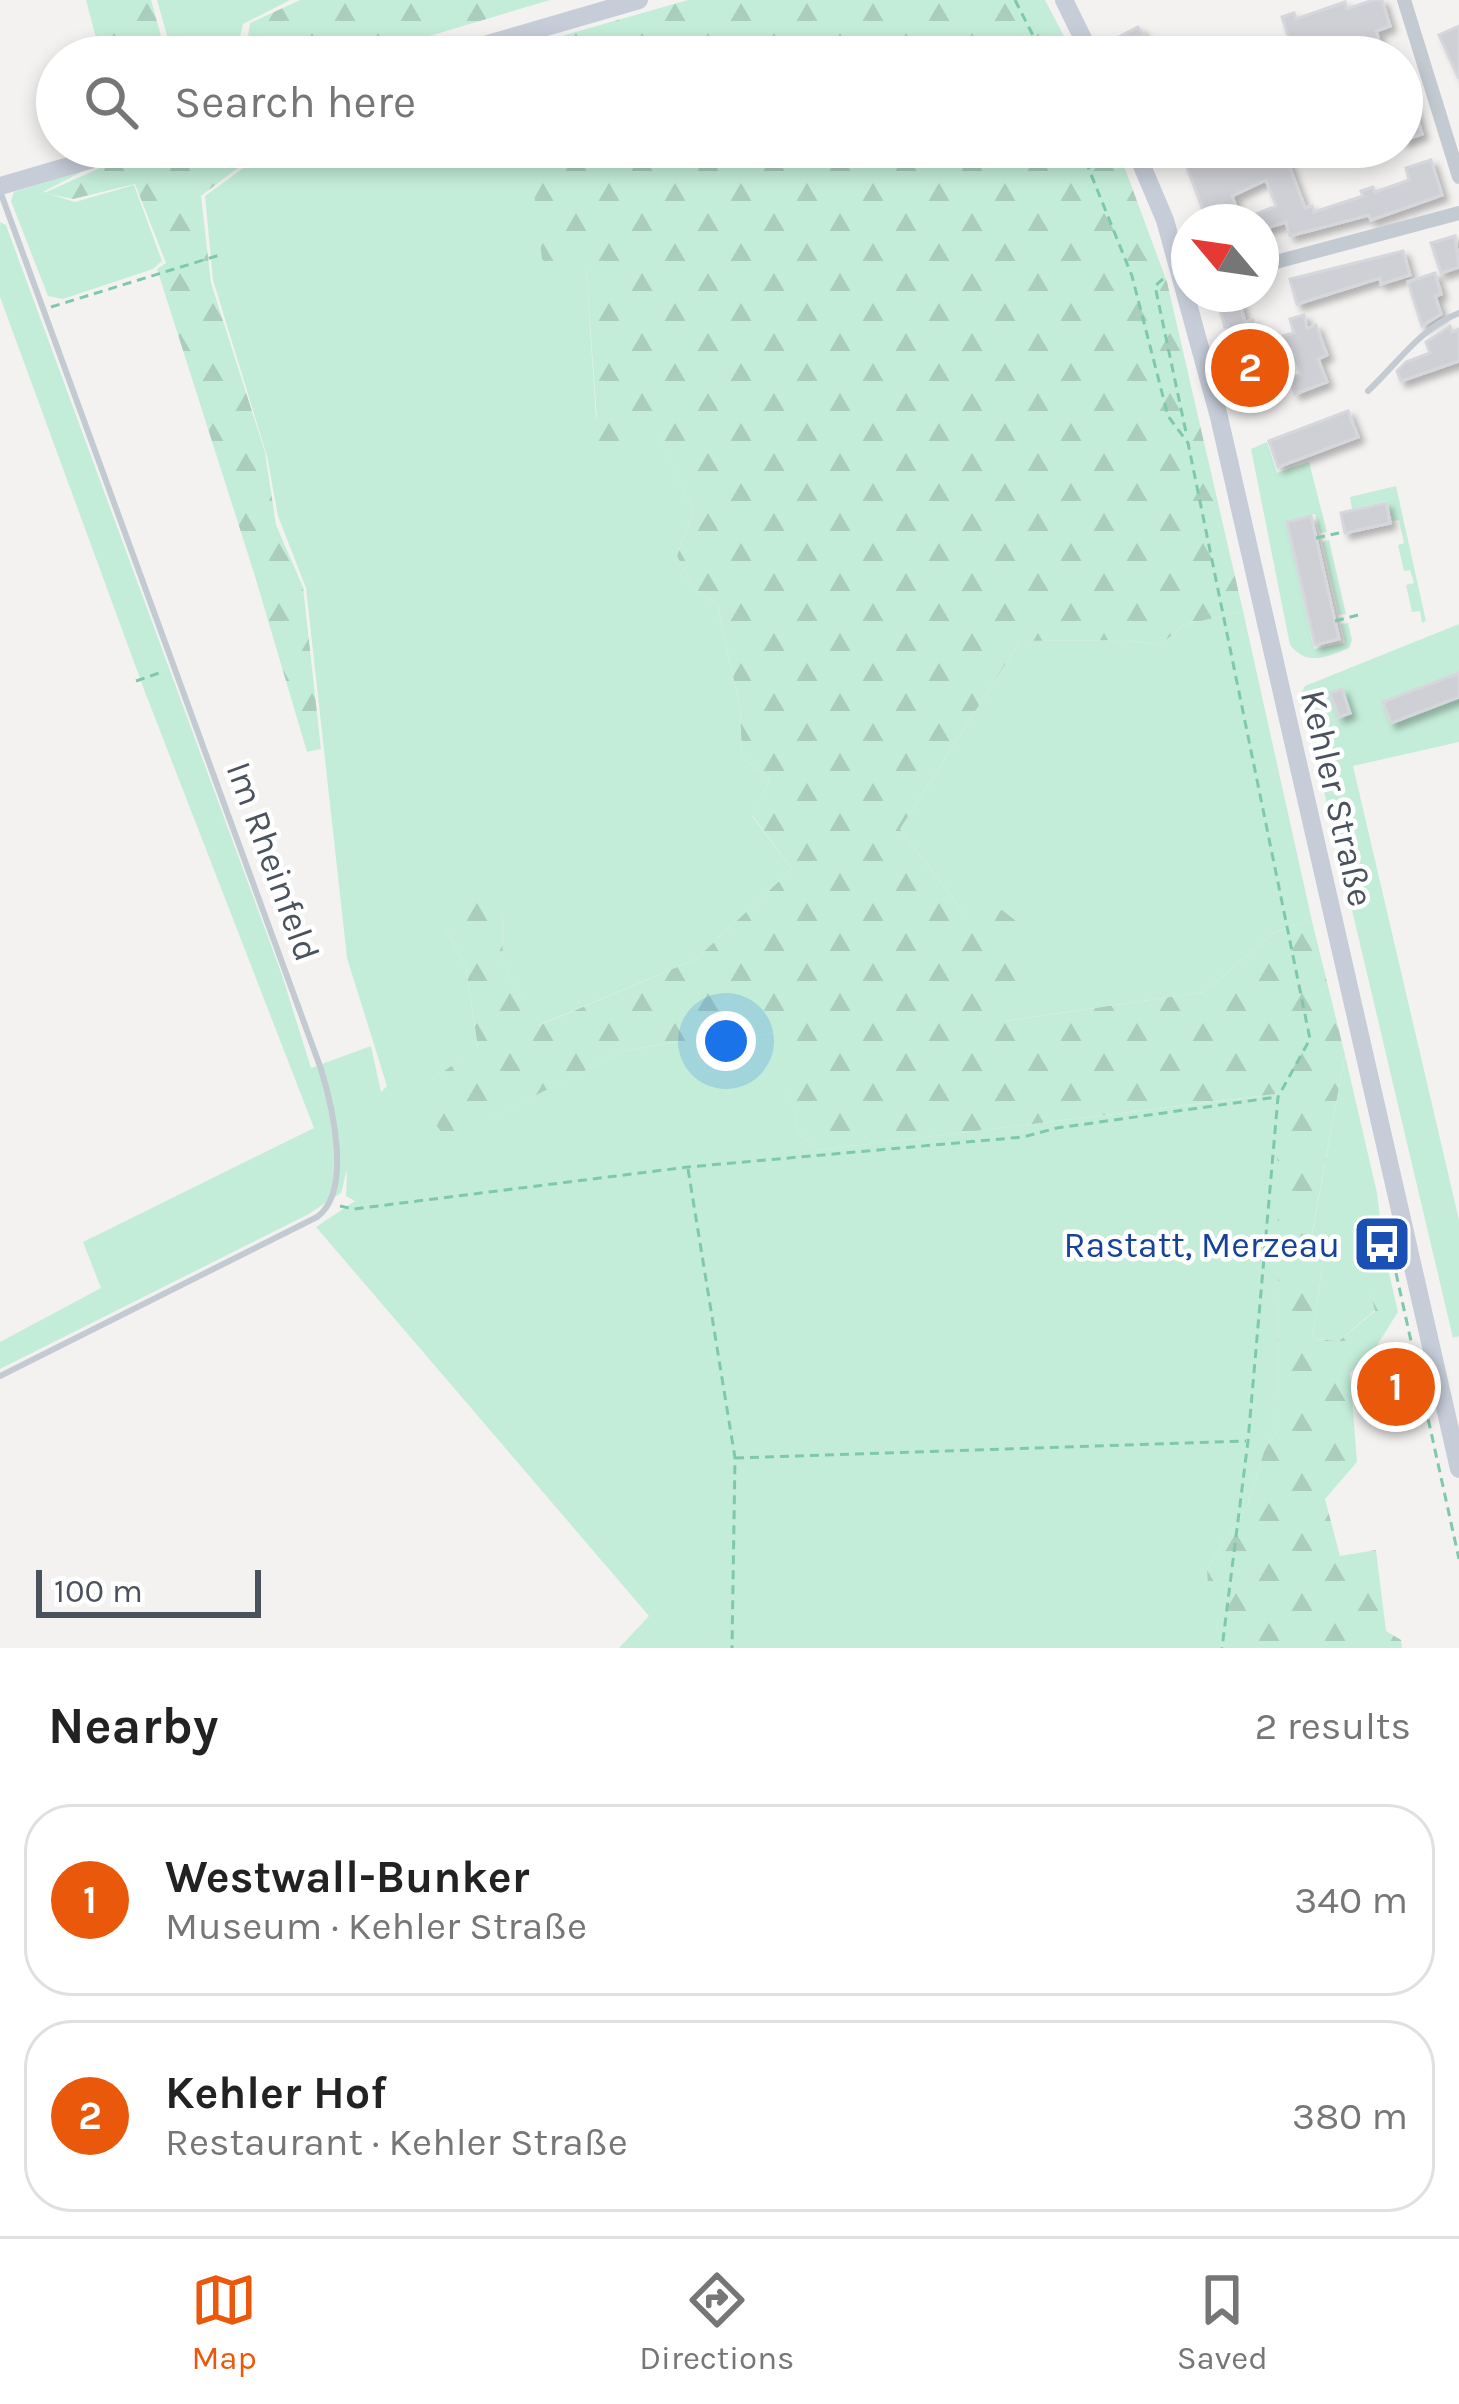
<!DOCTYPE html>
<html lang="en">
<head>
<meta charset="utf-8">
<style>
	body { margin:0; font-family:Karla,sans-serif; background:#f2f2f2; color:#222 }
	.compass { position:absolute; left:1171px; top:204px; width:108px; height:108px; border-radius:50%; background:#fff; box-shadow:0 6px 18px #0003; rotate:299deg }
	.scale { position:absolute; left:36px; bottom:30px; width:225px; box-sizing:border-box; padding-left:12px; border:6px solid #4a525e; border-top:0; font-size:33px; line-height:42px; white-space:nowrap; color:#4a525e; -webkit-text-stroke:9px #fff; paint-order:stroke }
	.you { position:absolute; left:726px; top:1041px; width:42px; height:42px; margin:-30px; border:9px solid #fff; border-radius:50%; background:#1a73e8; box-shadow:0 0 0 18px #1a73e833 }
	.badge { display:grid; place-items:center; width:78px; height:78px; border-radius:50%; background:#ea580c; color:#fff; font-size:39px; font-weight:700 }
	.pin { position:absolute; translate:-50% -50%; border:6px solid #fff; box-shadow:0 3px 12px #0006 }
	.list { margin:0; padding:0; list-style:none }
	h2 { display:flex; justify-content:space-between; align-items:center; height:156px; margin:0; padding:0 48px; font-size:51px }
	h2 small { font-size:39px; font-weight:400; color:#767676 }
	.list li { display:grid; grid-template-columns:78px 1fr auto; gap:36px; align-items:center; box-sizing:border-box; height:192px; margin:0 24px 24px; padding:0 24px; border:3px solid #e0e0e0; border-radius:48px }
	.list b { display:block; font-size:45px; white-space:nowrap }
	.list p { margin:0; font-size:39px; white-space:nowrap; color:#767676 }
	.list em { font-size:39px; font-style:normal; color:#767676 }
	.icon { flex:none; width:66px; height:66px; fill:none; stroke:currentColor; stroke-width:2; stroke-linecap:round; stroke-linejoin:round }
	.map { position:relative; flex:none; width:1459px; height:1648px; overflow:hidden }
	.search { position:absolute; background:#fff; box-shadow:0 6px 18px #0003; left:36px; right:36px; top:36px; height:132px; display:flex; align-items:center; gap:30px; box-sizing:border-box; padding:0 42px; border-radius:66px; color:#767676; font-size:45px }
	.sheet { height:588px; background:#fff }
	nav { display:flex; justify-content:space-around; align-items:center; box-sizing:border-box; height:168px; border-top:3px solid #e0e0e0; background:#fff; font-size:33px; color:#767676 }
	nav a { display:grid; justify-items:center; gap:6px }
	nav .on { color:#ea580c }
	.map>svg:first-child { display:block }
	.green { fill:#c4edd9 }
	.forest { fill:url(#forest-firs) }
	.building { fill:#cfd0d5; stroke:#d6d7dc; stroke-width:3; filter:url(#shadow) }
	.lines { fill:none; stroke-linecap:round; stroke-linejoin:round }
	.path { stroke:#7ec9ad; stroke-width:3; stroke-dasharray:9 6; stroke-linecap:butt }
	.lane { stroke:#c3cad2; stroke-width:6 }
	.street { stroke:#c3cad2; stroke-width:14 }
	.secondary { stroke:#c6ccd8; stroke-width:18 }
	.labels { text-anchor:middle; stroke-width:9; stroke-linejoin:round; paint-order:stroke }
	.street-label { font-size:36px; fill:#4a525e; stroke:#fff }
	.transit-label { font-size:36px; fill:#164399; stroke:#fff; text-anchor:end }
</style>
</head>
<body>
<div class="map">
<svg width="1459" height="1648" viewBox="0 0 1459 1648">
	<defs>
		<pattern id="forest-firs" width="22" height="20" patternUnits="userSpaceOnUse" patternTransform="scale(3)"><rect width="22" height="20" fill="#c4edd9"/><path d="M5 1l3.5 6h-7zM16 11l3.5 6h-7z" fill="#aacdbd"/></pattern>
		<filter id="shadow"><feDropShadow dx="5.5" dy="5.5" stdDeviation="3" flood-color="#0004"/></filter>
	</defs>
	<rect width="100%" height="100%" fill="#f3f2f1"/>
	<path class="green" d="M157 0H290L243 24 237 50 216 57H173Z
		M272 147H307L312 167 341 159 354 147H534L544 156 586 266 596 417 655 430 693 510 677 556 693 587 717 605 740 707 742 757 770 780 752 816 792 869 696 959 537 1026 503 963 502 910 445 928 466 968 478 1049 432 1079 447 1139 624 1051 683 1041 699 1059C724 1040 746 1036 777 1033L799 1134 819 1150 1278 1094 1279 1430 1266 1445 1247 1507 1207 1569 1216 1626 1223 1648H619L649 1616 316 1227 355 1201 346 1196 347 1170 341 1193 307 1215 0 1369V1342L101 1288 83 1242 314 1128 145 692 0 297V222L6 225 282 975 311 1068 371 1046 381 1092 387 1086 347 958 306 588 278 516 267 456 213 280 205 196Z
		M87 169 43 192 75 202 134 185 162 261 153 269 63 299 48 296 11 201 14 192Z
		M1267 442 1277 473 1309 462 1327 532 1320 533 1315 514 1286 522 1314 649 1345 643 1341 624 1348 623 1352 640 1349 648C1326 657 1308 667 1290 645L1251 449Z
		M1396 486 1426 621 1422 623 1420 611 1412 612 1406 585 1414 583 1410 570 1404 571 1398 545 1404 543 1399 520 1393 521 1387 501 1352 509 1350 497Z
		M1329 540 1346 614 1339 615 1322 542Z
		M1243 611 1312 921 1276 931 1204 992 1005 1021 967 917 900 829 1020 641 1125 640 1160 645 1184 625Z
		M1459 624V742L1353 766 1459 1220V1336L1453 1338 1301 694 1305 686Z
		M1345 1055 1377 1193 1384 1251H1372L1364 1260 1375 1310 1339 1341 1312 1339 1323 1261 1310 1245Z"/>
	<path class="forest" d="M86 0H151L167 57H101Z
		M300 0H550L359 57H240L245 55 250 23Z
		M688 0H1045L1075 57H488Z
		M170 147H265L201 196 211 283 265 452 276 525 303 587 321 749 307 752 254 573 157 269 166 263 135 184 73 199 44 193 100 168Z
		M307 147H354L341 159 312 167Z
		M534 147H1117L1167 282 1243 611 1184 625 1160 645 1125 640 1020 641 900 829 967 917 1002 910 1030 932 1006 1021 1204 992 1276 931 1312 921 1345 1055 1310 1244 1323 1261 1312 1339 1339 1341 1375 1311 1363 1260 1372 1251H1384L1398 1312 1374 1350 1350 1373 1357 1462 1325 1499 1340 1556 1376 1550 1386 1631 1401 1640 1402 1648H1223L1216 1626 1196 1612 1208 1588 1207 1569 1247 1507 1266 1445 1279 1430 1277 1094 819 1150 799 1134 776 1033C746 1036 724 1041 699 1059L682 1041 624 1051 447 1140 421 1104 432 1079 478 1048 466 968 445 928 456 901 483 890 502 910 503 963 538 1026 696 959 792 869 752 815 770 780 742 757 740 707 717 605 693 587 677 556 693 510 655 431 632 452 599 449 586 267 558 276 542 259 533 185 543 156Z"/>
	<path class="building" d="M1373 0H1382L1390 26 1376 31 1384 57H1295L1282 17 1294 13 1296 19 1345 2 1347 9Z
		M1459 26V79L1439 35Z
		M1138 27 1154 50 1141 57H1127L1117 38Z
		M1405 78 1422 134 1402 141V79Z
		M1230 147H1282L1305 208 1312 206 1314 212 1363 196 1361 191 1373 187 1375 192 1409 180 1406 168 1431 160 1442 195 1371 220 1369 215 1290 236 1286 222 1261 230V222H1237L1276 206 1266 180 1232 196 1237 210 1207 221 1186 164Z
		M1455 236 1459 267 1441 273 1431 243Z
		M1403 251 1410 275 1381 284 1380 278 1297 304 1290 279Z
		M1435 273 1441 294 1435 296 1441 314 1422 326 1408 282Z
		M1237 294 1245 322 1253 320 1257 335 1269 332 1271 339 1294 333 1290 319 1304 315 1307 329 1316 325 1327 355 1318 359 1327 382 1295 394 1290 379 1301 374 1292 348 1270 355 1273 366 1259 370 1263 383 1240 390 1231 357 1235 356 1228 326 1225 327 1217 299Z
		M1450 326 1452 332 1459 329V361L1401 381 1397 371 1406 362 1430 353 1426 342Z
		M1348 411 1358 437 1278 467 1269 441Z
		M1386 503 1390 523 1345 533 1341 513Z
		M1311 516 1339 639 1315 645 1287 522Z
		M1459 673V697L1391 723 1383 702Z
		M1342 689 1350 713 1339 717 1330 693Z
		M1394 1348 1400 1358 1405 1357 1408 1369 1401 1370 1406 1394 1389 1397 1383 1351Z"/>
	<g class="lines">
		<path class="path" d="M1015 0 1044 57
			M387 57 430 44
			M1080 147 1132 276 1168 416 1188 443 1310 1039 1278 1097 1248 1441 1222 1648
			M1163 279 1155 286 1187 437
			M51 307 223 254
			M1316 538 1339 533
			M1335 621 1358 615
			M136 681 162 672
			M688 1169 735 1458 732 1648
			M340 1206 354 1209 688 1167 1023 1137 1057 1128 1277 1097
			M1396 1273 1459 1559
			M735 1458 1246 1441"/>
		<path class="lane" d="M0 191 321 1069C332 1105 353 1191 317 1217L0 1376
			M1368 391C1397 364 1420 328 1459 313"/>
		<path class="street" d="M1404 0 1459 177
			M1261 266 1459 213"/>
		<path class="secondary" d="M1064 0 1092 57
			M443 57 639 0
			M1134 147 1165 220 1219 417 1459 1469
			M0 186 134 147"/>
	</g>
	<defs>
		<g id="bus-square" transform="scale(3)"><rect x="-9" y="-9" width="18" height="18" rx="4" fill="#1a4fb4" stroke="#fff"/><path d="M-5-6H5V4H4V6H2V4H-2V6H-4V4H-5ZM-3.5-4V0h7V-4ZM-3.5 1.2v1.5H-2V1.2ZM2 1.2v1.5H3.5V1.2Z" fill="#fff"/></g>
	</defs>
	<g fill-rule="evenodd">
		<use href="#bus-square" x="1382" y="1244"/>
	</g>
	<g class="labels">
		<g class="street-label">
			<text transform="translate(1338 798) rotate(77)" y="13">Kehler Straße</text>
			<text transform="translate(274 861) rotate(70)" y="13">Im Rheinfeld</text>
		</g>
		<g class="transit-label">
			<text x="1340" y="1257">Rastatt, Merzeau</text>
		</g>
	</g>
</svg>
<svg class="compass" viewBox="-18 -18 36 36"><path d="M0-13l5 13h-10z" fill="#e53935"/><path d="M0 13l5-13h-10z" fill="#767676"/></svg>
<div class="scale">100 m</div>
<div class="you"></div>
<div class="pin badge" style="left:1396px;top:1387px">1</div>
<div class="pin badge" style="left:1250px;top:368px">2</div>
<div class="search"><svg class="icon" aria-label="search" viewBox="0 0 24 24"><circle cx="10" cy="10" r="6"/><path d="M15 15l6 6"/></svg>Search here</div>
</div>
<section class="sheet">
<h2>Nearby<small>2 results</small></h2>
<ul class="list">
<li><span class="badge">1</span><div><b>Westwall-Bunker</b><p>Museum · Kehler Straße</p></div><em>340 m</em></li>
<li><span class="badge">2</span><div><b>Kehler Hof</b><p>Restaurant · Kehler Straße</p></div><em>380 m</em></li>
</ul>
</section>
<nav>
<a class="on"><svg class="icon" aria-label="map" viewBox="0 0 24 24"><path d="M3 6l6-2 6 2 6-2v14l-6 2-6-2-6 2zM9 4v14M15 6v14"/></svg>Map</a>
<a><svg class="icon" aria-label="directions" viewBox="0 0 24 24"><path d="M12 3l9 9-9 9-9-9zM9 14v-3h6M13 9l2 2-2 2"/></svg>Directions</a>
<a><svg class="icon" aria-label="saved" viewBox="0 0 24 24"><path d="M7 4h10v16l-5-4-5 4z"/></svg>Saved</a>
</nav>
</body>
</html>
